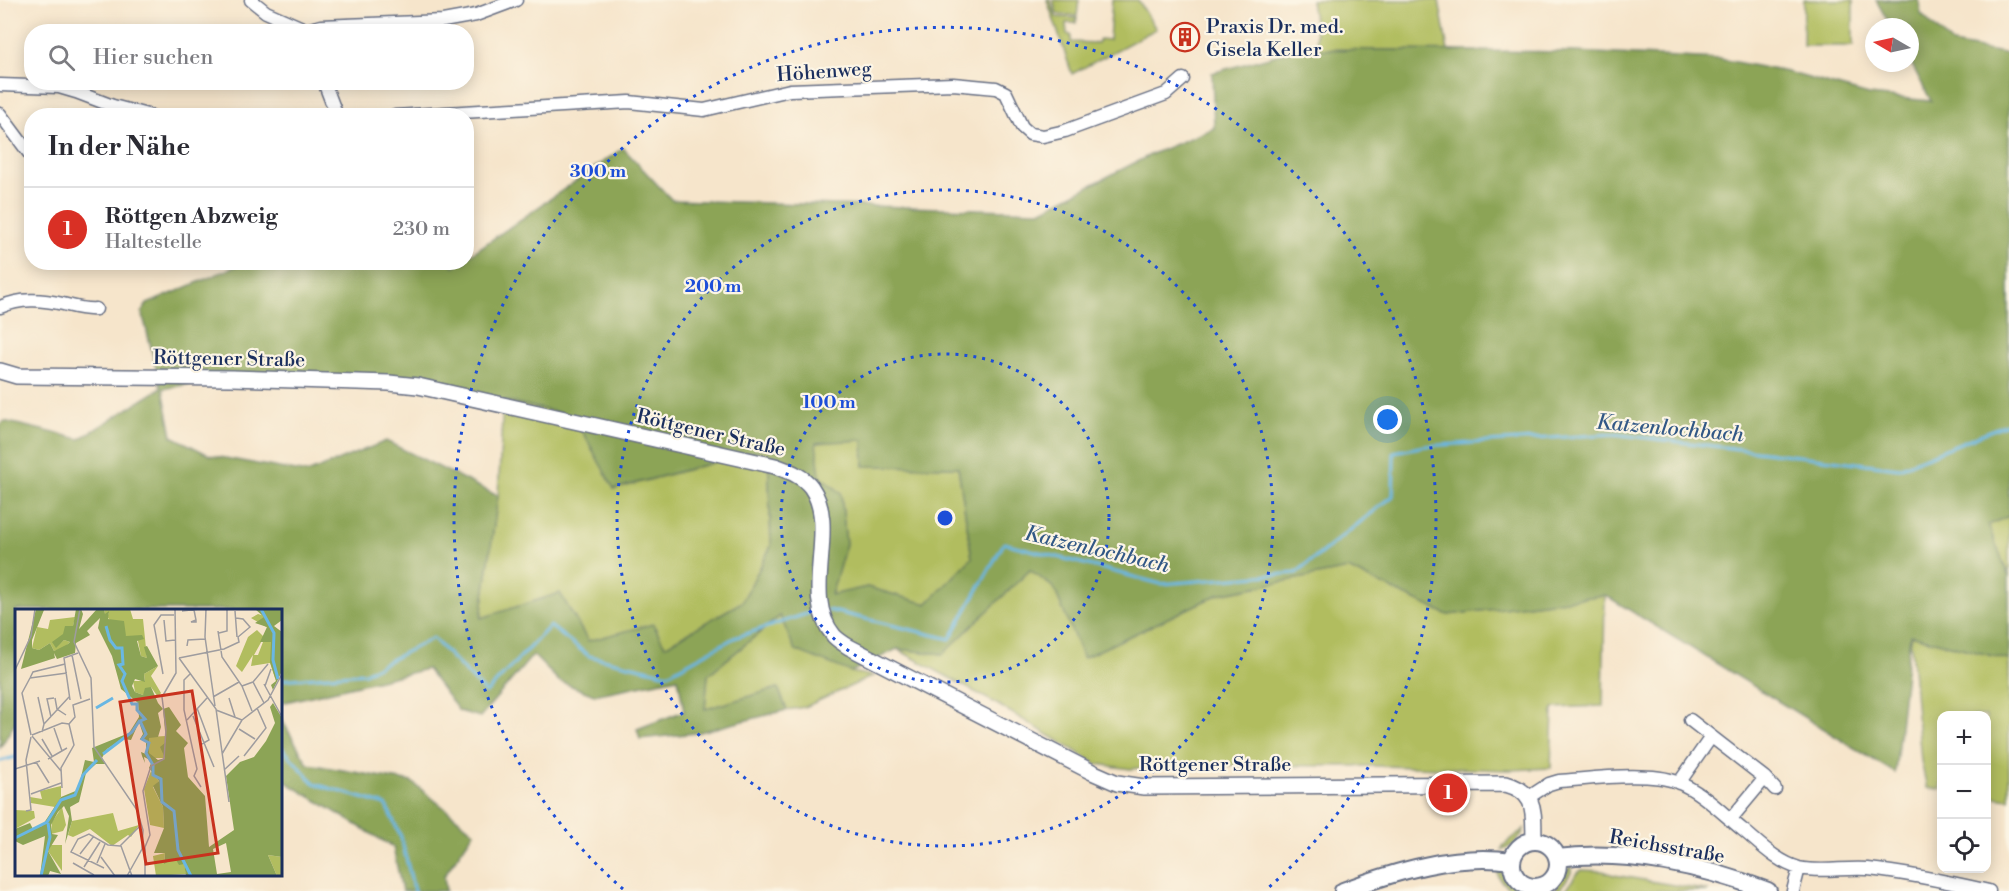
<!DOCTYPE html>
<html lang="de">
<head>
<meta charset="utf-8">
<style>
	body { margin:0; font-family:"Libre Bodoni",serif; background:#f7f7f7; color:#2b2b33 }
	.controls { position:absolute; right:18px; bottom:18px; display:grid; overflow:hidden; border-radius:12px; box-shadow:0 3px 15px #0003 }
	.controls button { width:54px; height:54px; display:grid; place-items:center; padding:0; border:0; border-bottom:2px solid #e1e1e2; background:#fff; color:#2b2b33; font:30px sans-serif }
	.compass { position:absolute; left:1865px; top:18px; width:54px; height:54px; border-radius:50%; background:#fff; box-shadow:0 3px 15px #0003; rotate:279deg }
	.you { position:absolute; left:1388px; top:420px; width:21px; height:21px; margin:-15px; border:4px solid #fff; border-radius:50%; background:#1a73e8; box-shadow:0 0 0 9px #1a73e833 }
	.badge { display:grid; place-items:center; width:39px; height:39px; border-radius:50%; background:#d93025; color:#fff; font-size:20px; font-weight:700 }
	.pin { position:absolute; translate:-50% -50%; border:3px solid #fff; box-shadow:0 2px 6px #0006 }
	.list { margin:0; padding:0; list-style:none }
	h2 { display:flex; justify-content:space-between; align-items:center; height:78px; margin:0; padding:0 24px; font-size:26px }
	h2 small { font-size:20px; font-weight:400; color:#7c7c81 }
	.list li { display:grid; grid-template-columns:39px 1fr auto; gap:18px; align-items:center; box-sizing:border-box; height:84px; padding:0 24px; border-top:2px solid #e1e1e2 }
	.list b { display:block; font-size:22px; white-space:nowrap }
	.list p { margin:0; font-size:20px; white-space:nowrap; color:#7c7c81 }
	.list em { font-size:20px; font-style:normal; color:#7c7c81 }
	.icon { flex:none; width:33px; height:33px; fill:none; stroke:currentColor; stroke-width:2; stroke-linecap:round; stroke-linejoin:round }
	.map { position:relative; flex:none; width:2009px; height:891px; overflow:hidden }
	.search { position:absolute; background:#fff; box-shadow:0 3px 15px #0003; left:24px; top:24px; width:450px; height:66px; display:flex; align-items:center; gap:15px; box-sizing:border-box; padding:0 21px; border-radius:24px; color:#7c7c81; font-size:22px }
	.panel { position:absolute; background:#fff; box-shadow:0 3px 15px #0003; left:24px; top:108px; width:450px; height:162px; border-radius:24px }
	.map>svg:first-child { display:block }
	.green { fill:#b1bd5f; stroke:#66765e; stroke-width:1.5 }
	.forest { fill:#8ca456; stroke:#546a5a; stroke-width:1.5; fill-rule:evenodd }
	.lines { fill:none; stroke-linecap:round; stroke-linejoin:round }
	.stream { stroke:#69b7e3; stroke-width:3 }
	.minor-casing { stroke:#686f84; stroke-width:15 }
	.tertiary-casing { stroke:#686f84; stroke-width:18 }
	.secondary-casing { stroke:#686f84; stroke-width:20 }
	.minor { stroke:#fff; stroke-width:12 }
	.tertiary { stroke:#fff; stroke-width:15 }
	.secondary { stroke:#fff; stroke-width:16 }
	.ring { fill:none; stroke:#1d4ed8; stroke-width:3; stroke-dasharray:3 6 }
	.labels { text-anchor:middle; stroke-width:4.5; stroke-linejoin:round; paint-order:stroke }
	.poi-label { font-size:20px; fill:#1b2f5e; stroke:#fcf5e5; text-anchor:start }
	.street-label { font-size:20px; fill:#1b2f5e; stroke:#fcf5e5 }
	.water-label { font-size:21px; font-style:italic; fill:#325886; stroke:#fcf5e5 }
	.inset-river { fill:none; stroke:#69b7e3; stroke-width:3 }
	.inset-road { fill:none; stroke:#9e9c9f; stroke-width:1.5 }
	.view { fill:#c8321e; fill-opacity:0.15; stroke:#c8321e; stroke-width:3 }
	.inset-edge { fill:none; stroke:#1b2f5e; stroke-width:3 }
	.centre { fill:#1d4ed8; stroke:#fcf5e5; stroke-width:3 }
	.ring-label { font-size:18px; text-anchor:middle; font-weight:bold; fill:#1d4ed8; stroke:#fcf5e5; stroke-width:4.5; stroke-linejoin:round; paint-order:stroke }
</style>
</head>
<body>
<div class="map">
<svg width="2009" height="891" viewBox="0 0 2009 891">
	<rect width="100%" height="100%" fill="#fcf5e5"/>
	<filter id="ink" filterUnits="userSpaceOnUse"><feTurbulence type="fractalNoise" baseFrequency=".0167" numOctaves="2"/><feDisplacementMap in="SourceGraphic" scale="12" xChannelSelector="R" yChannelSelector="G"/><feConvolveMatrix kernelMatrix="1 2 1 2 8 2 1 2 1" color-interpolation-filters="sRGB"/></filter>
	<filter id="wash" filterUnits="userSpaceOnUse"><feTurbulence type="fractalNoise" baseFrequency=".008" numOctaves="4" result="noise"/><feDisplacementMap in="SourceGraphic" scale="24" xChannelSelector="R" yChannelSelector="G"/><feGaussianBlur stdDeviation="1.35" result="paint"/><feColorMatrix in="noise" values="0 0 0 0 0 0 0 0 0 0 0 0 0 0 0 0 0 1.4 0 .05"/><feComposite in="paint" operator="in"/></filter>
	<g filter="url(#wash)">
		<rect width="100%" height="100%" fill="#f6e5cb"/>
		<path class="green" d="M1047 0H1050L1056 17 1077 18 1076 23H1066L1067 34 1071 35V42L1098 43 1099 39 1109 40 1112 0H1138L1156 29 1072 74Z
			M1053 0H1079L1077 16 1057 14Z
			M1311 0H1439L1448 51 1318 49Z
			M1804 0H1853V46H1803Z
			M503 401 574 416 615 489 768 448 771 546 742 602 665 646 653 624 588 641 481 619 498 496Z
			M863 440 864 466 958 467 972 558 927 604 867 587 831 596 846 544 841 493 820 476 815 442Z
			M2009 516V577L1987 525Z
			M1348 569 1448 615 1605 595 1603 706 1553 708 1551 768 1509 770 1381 766 1172 765 1130 769 1097 764 995 703 897 649 943 654 1030 570 1054 588 1083 658 1219 594Z
			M780 616 851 672 873 676 805 707 787 710 778 688 705 710 708 675Z
			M1910 635 2009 660V799L1987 796 1986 716H1942L1941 790 1927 788 1921 761Z
			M1524 829C1520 840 1513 847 1502 850L1503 846Z
			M1572 866 1571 873 1559 891H1555L1563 874Z
			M1498 869C1508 874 1514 885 1523 891H1512C1505 885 1496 879 1498 869Z
			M1581 870 1603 871 1614 875 1709 891H1565L1577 873Z"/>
		<path class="forest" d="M1876 0H1919L1921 14 1952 44 2009 54V516L1988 525 2009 577V660L1910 635 1895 773 1605 595 1448 615 1348 569 1219 594 1083 658 1054 588 1030 570 943 654 897 649 851 672 795 650 780 616 708 675 705 709 778 688 787 710 696 733 640 739 637 729 684 711 678 678 594 695 559 681 533 655 480 717 459 711 427 669 281 703 280 610H16V721L0 748V424L4 421 80 439 161 388 142 312 147 304 243 263 451 262 454 266 459 263 466 262 467 257 623 148 672 200 1040 211 1152 154 1214 128 1212 73 1297 49 1575 52 1720 59 1787 72 1869 95 1931 101 1910 61V27H1891ZM226 377 414 381 574 416 614 489 768 448 771 546 742 602 665 646 653 624 588 641 560 593 481 618 498 496 386 441 307 473 209 455 172 436 163 389ZM863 440 864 466 958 467 972 558 927 604 867 587 831 595 846 544 841 493 820 476 816 443Z
			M280 717 308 764 412 782 474 832 444 876 446 891H402L393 847 286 782 281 770Z"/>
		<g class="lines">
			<path class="stream" d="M828 610 950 639 1004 543 1161 584 1296 573 1393 496 1394 452 1425 446 1613 434 1899 468 2009 423
				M280 680 365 673 433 638 486 693 550 626 589 656 668 674 734 638 818 610
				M280 746 315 784 386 805 401 837 414 891
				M0 761 16 757"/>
		</g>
	</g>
	<g filter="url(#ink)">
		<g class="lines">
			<g class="minor-casing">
				<path id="minor" d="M251 0 266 12 307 30
					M307 30 321 26 443 21 476 15 516 0
					M324 82 337 116
					M0 85 59 87 76 92 113 106 151 116
					M0 114 32 157
					M395 116 629 102 704 110 790 90 953 84 996 88 1006 93 1022 127 1030 134 1043 136 1065 131 1166 94 1183 79
					M0 307C21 298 41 299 63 304 75 307 84 310 96 309
					M1690 720 1765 778 1775 789
					M1679 783 1711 737
					M1529 797 1549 784 1559 781C1590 779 1648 771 1677 782 1701 791 1723 814 1743 830 1760 844 1777 862 1799 868 1822 873 1845 867 1868 869 1908 873 1949 882 1989 891
					M1730 820 1765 778
					M1541 886 1542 891
					M1793 891 1799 868"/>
			</g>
			<g class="tertiary-casing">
				<path id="tertiary" d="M0 371 17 376 232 378 389 383 418 386 775 466C788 471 802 475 811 487 840 528 799 595 834 636 838 640 844 644 849 647L1092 772 1117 783 1144 787 1506 784C1538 793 1533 813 1534 841"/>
			</g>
			<g class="secondary-casing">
				<path id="secondary" d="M1512 864a23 23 0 1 1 46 0a23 23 0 1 1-46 0Z
					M1557 858C1627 849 1703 866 1768 891
					M1343 891C1396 871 1456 853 1512 861"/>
			</g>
			<use href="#minor" class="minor"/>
			<use href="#tertiary" class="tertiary"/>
			<use href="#secondary" class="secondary"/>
		</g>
	</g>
	<g class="ring">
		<circle cx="945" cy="518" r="164"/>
		<circle cx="945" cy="518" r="328"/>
		<path d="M623 889A491 491 0 1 1 1267 889"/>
	</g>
	<defs>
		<g id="building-ring" transform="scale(1.5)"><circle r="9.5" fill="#fcf5e5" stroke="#c8321e" stroke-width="1.5"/><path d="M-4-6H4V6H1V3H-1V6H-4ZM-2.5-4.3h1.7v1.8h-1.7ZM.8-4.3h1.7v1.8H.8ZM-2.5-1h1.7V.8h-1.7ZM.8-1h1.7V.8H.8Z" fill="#c8321e"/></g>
	</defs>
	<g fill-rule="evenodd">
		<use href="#building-ring" x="1185" y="37"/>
	</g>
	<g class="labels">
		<g class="poi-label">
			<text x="1206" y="33">Praxis Dr. med.<tspan x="1206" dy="23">Gisela Keller</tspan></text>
		</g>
		<g class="street-label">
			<text transform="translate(824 71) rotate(-4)" y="7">Höhenweg</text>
			<text transform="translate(229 358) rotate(1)" y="7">Röttgener Straße</text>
			<text transform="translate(711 432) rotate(13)" y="7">Röttgener Straße</text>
			<text x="1215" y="771">Röttgener Straße</text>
			<text transform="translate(1667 846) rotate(10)" y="7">Reichsstraße</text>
		</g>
		<g class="water-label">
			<text transform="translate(1670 428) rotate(5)" y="7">Katzenlochbach</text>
			<text transform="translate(1097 549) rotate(13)" y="7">Katzenlochbach</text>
		</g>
	</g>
	<g transform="translate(15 609)">
		<rect width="267" height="267" fill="#f6e5cb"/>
		<path d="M89 0H115L118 10H128L132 49 126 47 122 27H111L92 8 94 4 90 6ZM243 5 253 8 261 72 255 54 236 57 238 46 227 63 221 57 233 28 242 21 249 28 239 46H243L248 33H256L253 19 236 9ZM60 8 58 17 41 32 43 36 49 31 55 33 49 39 39 42 35 34 24 41 17 39 22 18 33 20 35 11ZM143 57 136 67 146 84 143 88 136 78 128 86 120 83 118 72H130L129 65ZM151 127V149H138L133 144V128ZM136 162 144 172 138 178 148 198 149 219 135 216 129 180ZM46 177V188L40 198 16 194 15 188 27 190 25 182ZM47 198 51 216 48 222 36 225 37 213ZM0 201 19 202 20 209 0 220ZM98 204 103 222 124 216 116 228 113 226 97 237 75 220 58 228 53 226 57 212ZM34 236H47V262L33 242ZM150 244 149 254 160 248 169 255 171 265 141 267 138 247ZM253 246 267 248V267H262Z" fill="#b1bd5f"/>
		<path d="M21 0 29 1 17 31V39L24 41 35 34 39 42 53 35 55 33 49 31 41 39 37 33 48 25 50 17H58L61 0H66L68 5 64 20 82 0H89L90 5 94 2 93 10 109 12 111 27 127 26 129 30 122 32 126 47 132 49 129 38 132 37 143 57 129 65 130 73 120 70 117 77 120 83 128 86 130 79 136 78 143 94 148 100 154 98 166 116 161 122 173 134 169 139 173 168 190 187 194 238 219 221 211 167 225 153 239 148 251 132 260 114 255 98 258 94 267 109V248L253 246 262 267H171L169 255 164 256 160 249 149 255 150 244H139L149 219 148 198 138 177 144 172 134 159 137 152 129 148 130 154 127 147 126 143 131 145V133L125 130 128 125 124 113 116 131 108 130 92 140 87 149 91 155H81L71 164 64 193 55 198 57 212 50 235 54 207 49 197 43 203 36 216 37 225 43 226 33 242 46 265 35 262 33 267H25L30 227 8 236 0 232V220L15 214 18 220 27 217 46 188 63 181 70 151 79 153 77 139 114 124 124 108 123 94 106 80 97 47 83 19 85 9 72 22 75 26 61 34 60 44 42 50 39 44 40 49 6 60ZM148 100 151 133 145 138 150 149 143 151 134 144V129L143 128 146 118 143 104ZM211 234 216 263 202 265 198 240ZM240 0H267V11L259 17 267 23V62L258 81 256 76 261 72 255 53 256 33H245L252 18 240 14 249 8Z" fill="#8ca456" fill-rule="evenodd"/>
		<path class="inset-river" d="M246 0 259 24 258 51 263 70M91 17 95 31 101 39H107L108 55 104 56 110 65 107 72 117 95H122V101L130 110 125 112 131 125 127 130 134 134 131 144 138 156V166L146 170 147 193 159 202 163 241 176 267M81 99 98 89M88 145 117 123 125 111M0 229 32 213 46 191 60 186 68 166 82 151M26 267 35 228 33 214"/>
		<path class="inset-road" d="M65 0 59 33 76 69 79 138 122 201 128 221 127 240 112 267M191 0 190 28 200 97M196 0H226M179 1 181 11 176 13H181V11M167 2 185 0M220 2 222 28M221 9 228 10 235 18 223 28M149 11 151 32 160 31M203 22 207 48 227 77 237 102M204 24 212 22V1M172 37 173 31 190 30M57 46 66 90M164 49 201 100 214 193M164 49 209 40 224 33 223 28M0 61 16 27 20 0M148 65 139 16 146 6H159M175 65 169 71V101L182 160 179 167 186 178M15 69 7 84 16 126M15 69 18 63 50 55M15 69 52 64M238 73 253 55M249 75 267 108M227 77 238 73 249 94M250 77 256 60M23 88 29 115 27 123M198 88 224 73M40 89 42 100 51 106M214 89 220 108M55 91 49 49 63 44M182 99 194 131 187 135M201 101 227 111M178 107 199 158M36 108 32 90 39 89M172 111 192 89M29 115 54 88M54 115 60 108 58 96 75 90M39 119 47 142M224 120 240 130M17 126 47 114 54 115M17 127 46 162M27 130 37 147M207 145 227 111 253 91 267 65M229 147 251 119 242 99M33 150 52 139M21 153 34 174M0 160 25 152M209 161 224 147M47 179 46 159 59 136 54 115M16 185 46 174M11 202 16 201 11 151 16 128M106 237 117 267M130 238 135 226 128 182 136 157 149 150 151 120 147 88 161 64 160 0M65 245 79 227M86 248 100 267M58 254 79 266M82 254 90 235M69 258 85 233M89 259 56 243 63 230 74 225 93 236 105 237 125 217M130 267V238"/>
		<path class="view" d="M177 82 203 244 131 255 105 93Z"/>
		<rect width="267" height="267" class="inset-edge"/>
	</g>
	<circle cx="945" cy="518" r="9" class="centre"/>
	<g class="ring-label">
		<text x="598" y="177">300 m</text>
		<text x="713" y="292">200 m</text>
		<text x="829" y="408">100 m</text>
	</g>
</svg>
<div class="controls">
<button>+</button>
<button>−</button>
<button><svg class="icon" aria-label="locate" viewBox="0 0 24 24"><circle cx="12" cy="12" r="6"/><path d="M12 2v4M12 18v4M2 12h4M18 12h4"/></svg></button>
</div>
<svg class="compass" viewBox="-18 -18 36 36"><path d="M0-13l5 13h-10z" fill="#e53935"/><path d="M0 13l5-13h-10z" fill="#7c7c81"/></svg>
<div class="you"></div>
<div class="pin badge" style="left:1448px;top:793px">1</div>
<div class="search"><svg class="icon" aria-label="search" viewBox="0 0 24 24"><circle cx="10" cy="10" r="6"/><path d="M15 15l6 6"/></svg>Hier suchen</div>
<section class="panel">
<h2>In der Nähe<small></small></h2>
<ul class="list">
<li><span class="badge">1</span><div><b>Röttgen Abzweig</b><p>Haltestelle</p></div><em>230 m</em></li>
</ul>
</section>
</div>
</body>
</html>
